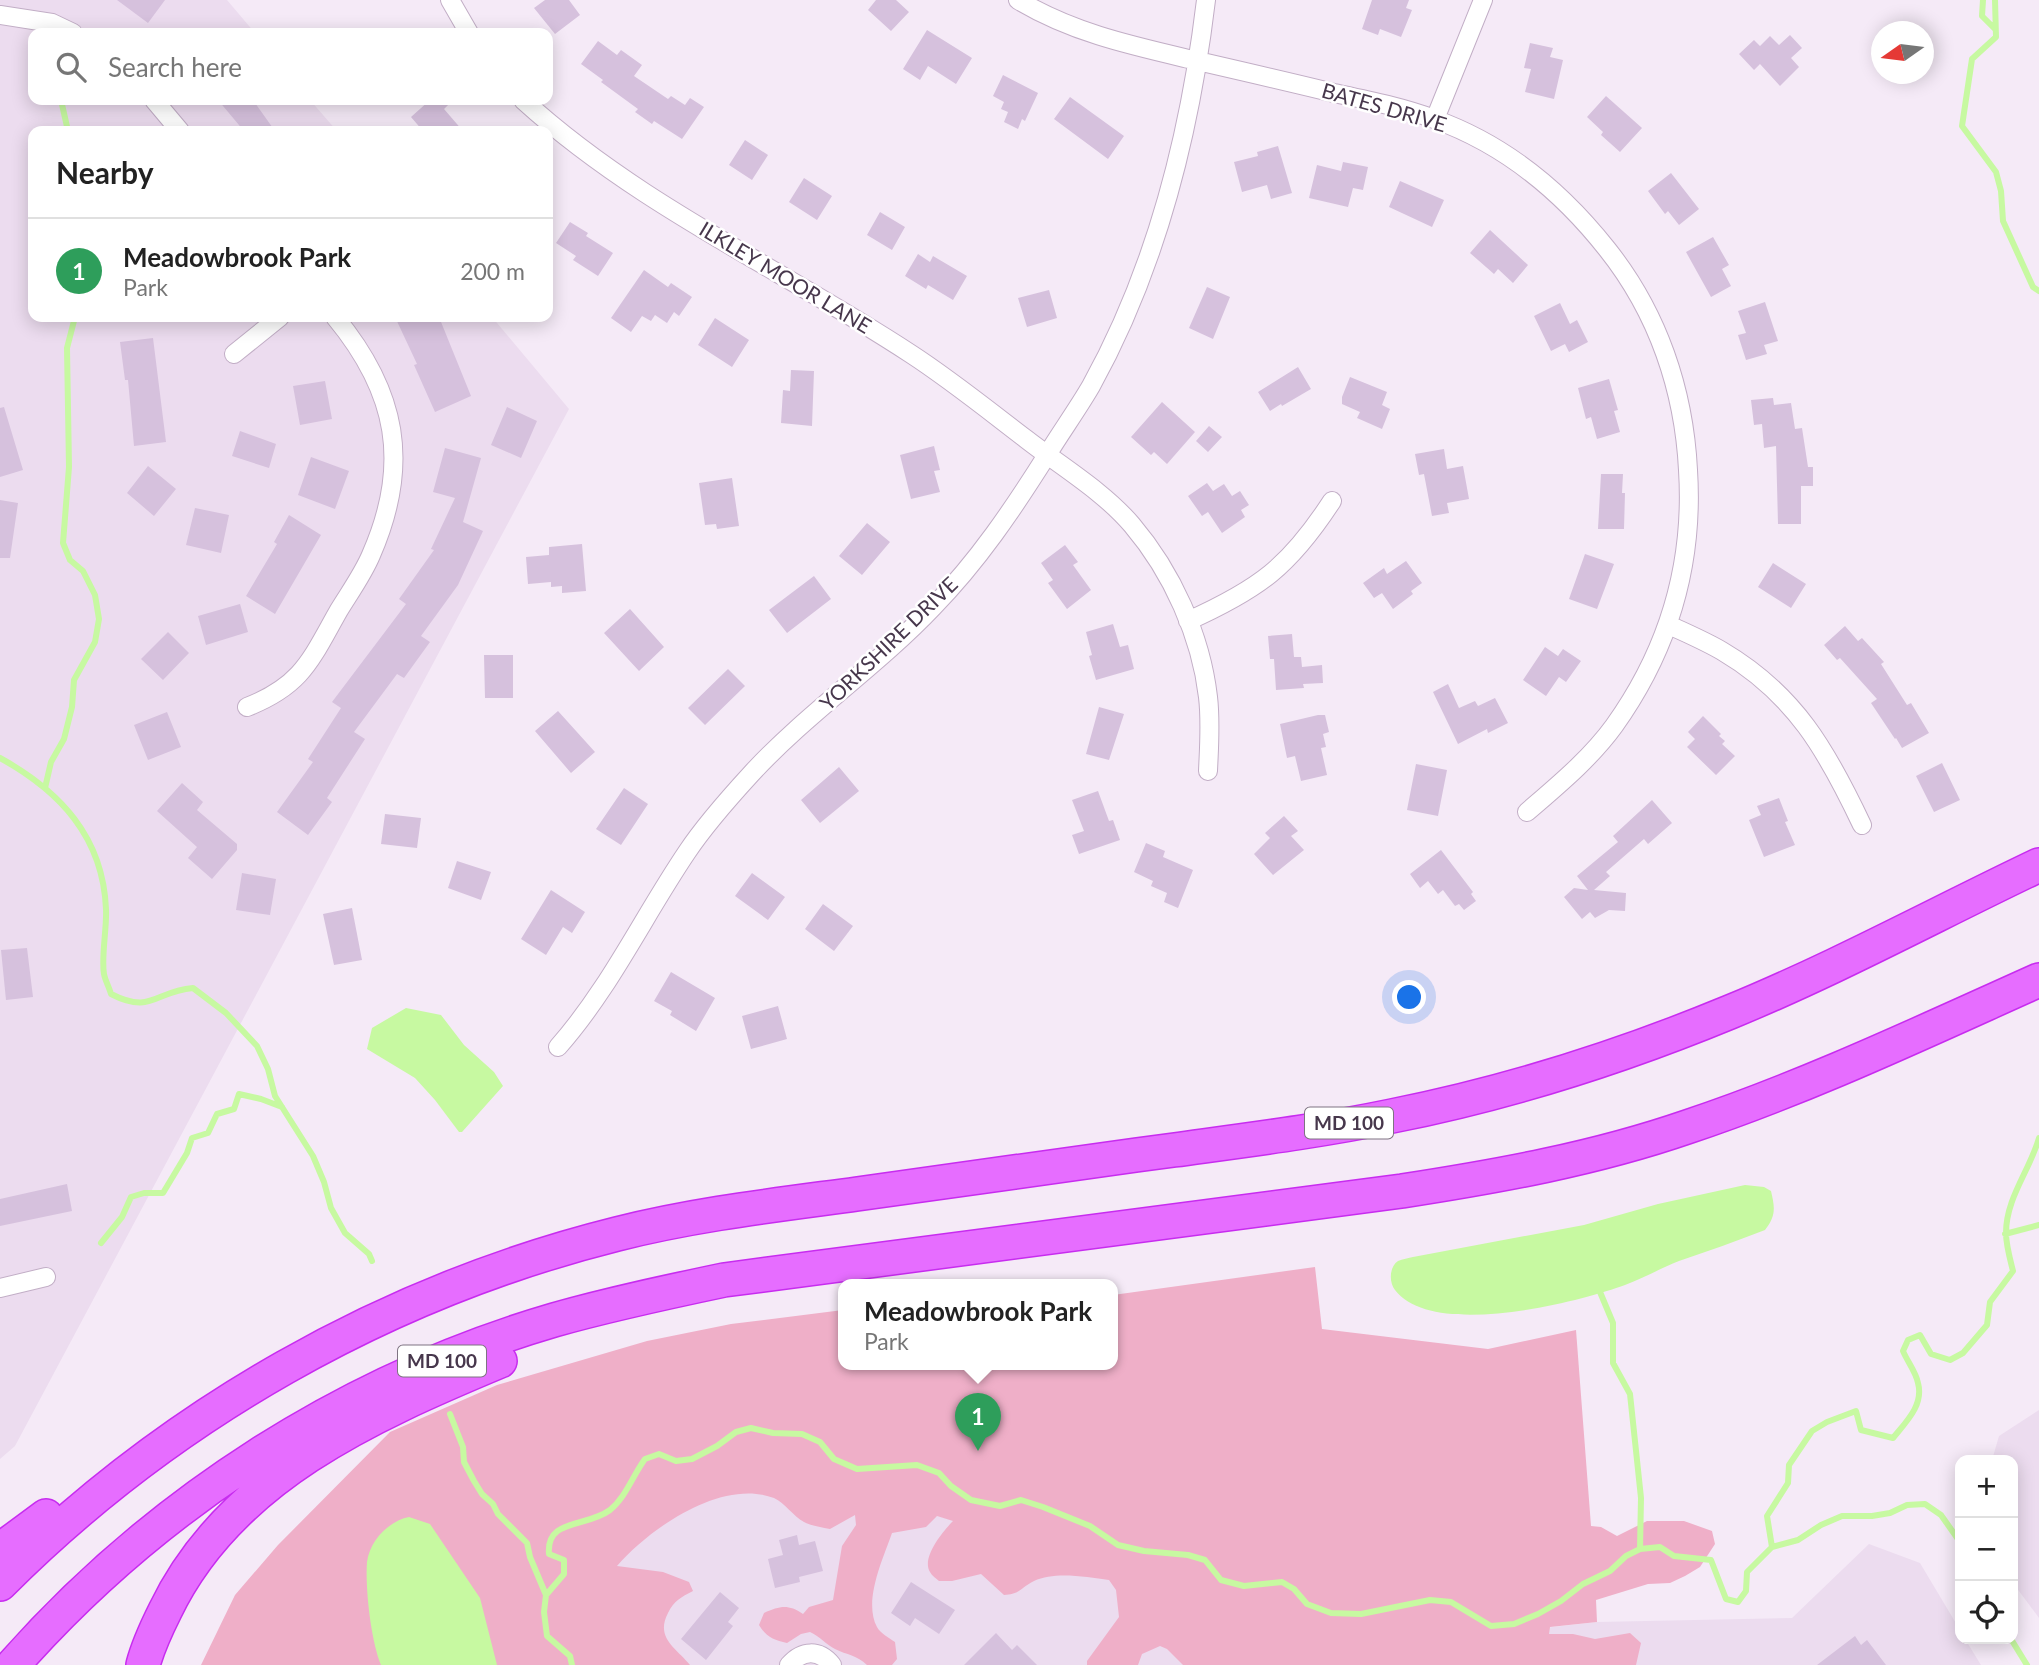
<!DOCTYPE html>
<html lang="en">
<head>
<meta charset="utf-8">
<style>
	body { margin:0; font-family:Lato,sans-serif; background:#f2f2f2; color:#222 }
	.controls { position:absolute; right:21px; bottom:21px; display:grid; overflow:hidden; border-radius:14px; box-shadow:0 4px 18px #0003 }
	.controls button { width:63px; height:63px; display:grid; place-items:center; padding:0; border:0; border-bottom:2px solid #e0e0e0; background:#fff; color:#222; font:35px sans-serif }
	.compass { position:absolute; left:1871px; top:21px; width:63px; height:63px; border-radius:50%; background:#fff; box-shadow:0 4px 18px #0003; rotate:256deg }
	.you { position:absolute; left:1410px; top:998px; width:24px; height:24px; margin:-18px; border:5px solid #fff; border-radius:50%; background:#1a73e8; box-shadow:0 0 0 10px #1a73e833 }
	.badge { display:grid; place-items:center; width:46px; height:46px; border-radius:50%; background:#1a73e8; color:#fff; font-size:23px; font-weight:700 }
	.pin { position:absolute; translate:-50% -58px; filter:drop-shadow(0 2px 4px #0008) }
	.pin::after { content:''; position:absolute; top:37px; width:24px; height:21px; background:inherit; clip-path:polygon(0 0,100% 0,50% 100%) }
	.popup { position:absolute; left:838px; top:1279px; width:280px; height:91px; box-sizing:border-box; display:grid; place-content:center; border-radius:14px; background:#fff; filter:drop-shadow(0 2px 5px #0005); font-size:23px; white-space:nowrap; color:#767676 }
	.popup b { font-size:26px; color:#222 }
	.popup::after { content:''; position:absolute; left:50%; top:100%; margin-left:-14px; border:14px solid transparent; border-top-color:#fff }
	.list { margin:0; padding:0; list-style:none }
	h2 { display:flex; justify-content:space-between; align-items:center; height:91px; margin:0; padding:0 28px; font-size:30px }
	h2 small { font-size:23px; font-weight:400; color:#767676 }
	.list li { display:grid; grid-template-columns:46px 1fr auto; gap:21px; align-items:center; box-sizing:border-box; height:105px; padding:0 28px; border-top:2px solid #e0e0e0 }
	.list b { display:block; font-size:26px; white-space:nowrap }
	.list p { margin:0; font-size:23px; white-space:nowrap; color:#767676 }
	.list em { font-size:23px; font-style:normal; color:#767676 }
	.icon { flex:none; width:38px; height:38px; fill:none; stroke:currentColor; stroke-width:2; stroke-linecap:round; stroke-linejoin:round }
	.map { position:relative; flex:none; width:2039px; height:1665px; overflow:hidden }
	.search { position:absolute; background:#fff; box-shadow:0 4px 18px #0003; left:28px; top:28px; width:525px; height:77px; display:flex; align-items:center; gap:18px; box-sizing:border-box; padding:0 24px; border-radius:14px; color:#767676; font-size:26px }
	.panel { position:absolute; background:#fff; box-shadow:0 4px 18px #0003; left:28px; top:126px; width:525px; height:196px; border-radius:14px }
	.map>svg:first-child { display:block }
	.residential { fill:#ecdcef }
	.green { fill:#efafc8 }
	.water { fill:#c7f9a1 }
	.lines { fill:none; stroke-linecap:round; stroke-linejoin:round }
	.stream { stroke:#c7f9a1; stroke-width:6 }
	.building { fill:#d6c1dd }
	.street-casing { stroke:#c2aec6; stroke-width:20 }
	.highway-casing { stroke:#c72cef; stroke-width:36 }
	.street { stroke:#fff; stroke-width:18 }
	.highway { stroke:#e66dff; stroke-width:33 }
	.labels { text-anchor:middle; stroke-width:5; stroke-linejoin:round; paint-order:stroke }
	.shield { fill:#fff; stroke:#7e7382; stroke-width:2 }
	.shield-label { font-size:19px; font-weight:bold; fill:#47374c }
	.street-label { font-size:21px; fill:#47374c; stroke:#fff }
</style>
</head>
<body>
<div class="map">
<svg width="2039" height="1665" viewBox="0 0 2039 1665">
	<rect width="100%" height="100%" fill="#f5eaf7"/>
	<path class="residential" d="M0 0H227L255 33H33V100H310L337 131H33V317H492L569 409 15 1446 0 1459Z
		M2039 1410V1618L2013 1583V1460H1992L1999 1436Z
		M776 1470 1392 1645 1597 1622 1792 1618 1869 1544 1920 1563 1960 1630V1639H1965L1981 1665H594L601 1558 672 1491Z"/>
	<path class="green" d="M1315 1267 1322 1329 1488 1349 1576 1330 1591 1526 1601 1527 1617 1536 1647 1521H1684L1712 1531 1715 1544 1700 1567 1685 1576 1670 1583 1648 1584 1596 1600 1597 1622 1550 1627 1549 1634H1573L1595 1639 1630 1633 1641 1643 1636 1665H1183L1167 1649 1160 1646 1142 1654 1138 1665H1087V1661L1119 1617 1116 1590 1109 1580C1086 1577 1055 1571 1034 1581 1020 1588 1021 1594 1004 1595L981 1574 952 1581H939C936 1578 932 1576 930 1572 921 1558 943 1531 953 1521L937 1516 926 1527 892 1533C883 1559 863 1601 877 1627 880 1633 889 1638 895 1642L897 1659 892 1665H867C857 1655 847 1655 835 1649 827 1645 819 1636 810 1632L801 1634 787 1643C774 1640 766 1637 759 1625L764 1613C780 1606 788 1604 803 1614L809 1607 833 1600 842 1546 856 1525 855 1515 830 1529C821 1527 811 1526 804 1522 793 1516 785 1503 774 1498 722 1478 650 1528 617 1566L663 1572 689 1582 693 1591C681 1597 674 1601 668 1613 655 1638 676 1648 690 1665H201L235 1595 278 1545 390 1432 497 1385 647 1341 731 1324 843 1310V1365H1113V1295Z"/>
	<path class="water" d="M406 1008 441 1015 464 1045 494 1072 503 1086 462 1132H459L435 1100 415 1078 367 1049 372 1028Z
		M1745 1185 1764 1187 1771 1191C1775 1208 1776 1216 1765 1230 1737 1241 1708 1251 1679 1261 1661 1268 1644 1278 1625 1285 1576 1303 1432 1339 1395 1290 1389 1283 1389 1267 1398 1261 1402 1259 1409 1258 1413 1257L1584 1225 1658 1204Z
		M409 1517 430 1524 480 1598 497 1665H381C371 1641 365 1588 367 1562 370 1540 389 1521 409 1517Z"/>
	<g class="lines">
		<path class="stream" d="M1983 0 1982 16 1995 29
			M1995 0 1996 37 1972 59 1962 126 1996 172 2001 191 2003 221 2033 287 2039 291
			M61 100 68 131
			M0 758C60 791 103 837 106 909 107 928 101 957 104 974 105 980 109 987 111 994 152 1015 155 991 193 988L226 1013 257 1046 268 1069 275 1096 313 1156 324 1182 331 1208 345 1233 369 1254 372 1261
			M45 788 51 762 64 739 72 707 74 680 95 642 99 619 95 595 83 571 70 560 63 543 69 467 67 348 75 317
			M2005 1234 2039 1225
			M101 1243 122 1217 131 1197 144 1193H163L187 1153 192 1138 208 1133 217 1114 234 1109 239 1094 261 1099 282 1107
			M1600 1292 1613 1323V1363L1630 1394 1641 1498 1640 1549
			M450 1414 463 1447 464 1462 474 1481 482 1494 493 1504 498 1514 527 1543 530 1557 546 1595
			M1772 1547 1798 1540 1821 1525 1842 1516H1872L1890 1513 1907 1505 1925 1504 1941 1515 1960 1542
			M2011 1639 2027 1665
			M572 1665 570 1656 547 1636 544 1612 546 1595 564 1574V1560L549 1554C546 1518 586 1528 610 1510 626 1497 633 1475 645 1459L659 1454 676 1461 692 1459 717 1446 736 1432 751 1428 773 1433 802 1434 820 1442 834 1459 857 1469 917 1465 939 1473 951 1486 971 1500 1000 1506 1021 1500 1043 1507 1090 1526 1118 1545 1144 1551 1188 1555 1205 1560 1221 1580 1244 1586 1282 1582 1294 1589 1307 1604 1331 1613 1361 1614 1430 1600 1451 1602 1491 1626 1514 1624 1538 1614 1561 1601 1583 1584 1610 1571 1626 1556 1640 1549 1660 1547 1674 1556 1711 1560 1726 1599 1738 1602 1746 1591 1747 1572 1772 1547 1767 1516 1788 1483 1789 1465 1812 1431 1827 1422 1856 1411 1861 1430 1893 1438C1906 1422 1924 1405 1918 1383 1916 1372 1907 1361 1903 1351L1908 1340 1920 1335 1931 1354 1950 1360 1963 1353 1987 1325 1990 1302 2013 1271C2010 1259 2006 1245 2006 1233 2006 1198 2030 1170 2039 1138"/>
	</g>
	<path class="building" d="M117 0H165L148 23Z
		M545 0H569L580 15 555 34 534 8Z
		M876 0H896L909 12 891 31 868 10Z
		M1372 0H1409L1406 8 1412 10 1401 37 1380 29 1378 35 1362 29Z
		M927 30 972 58 956 84 928 66 920 80 903 69Z
		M1790 35 1802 48 1791 58 1799 67 1780 86 1760 64 1754 70 1739 54 1754 40 1760 46 1770 36 1779 45Z
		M598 41 617 55 621 50 642 65 634 76 668 99 671 96 685 105 690 98 704 107 682 139 654 121 652 124 635 112 638 109 601 82 603 80 581 64Z
		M1530 43 1553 48 1550 57 1563 60 1554 99 1525 92 1531 69 1524 68Z
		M1003 75 1038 93 1025 121 1022 119 1018 129 1004 122 1008 112 1001 109 1004 102 993 96Z
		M1606 96 1642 128 1620 152 1601 135 1603 132 1587 117Z
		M1070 97 1124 136 1108 159 1054 119Z
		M218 100H253L275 131H244Z
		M430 100H453L444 109 463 131H423L411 117Z
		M745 140 768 155 752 180 729 165Z
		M1278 146 1292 193 1271 199 1267 185 1242 192 1234 162 1258 156 1257 152Z
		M1343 162 1368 167 1363 190 1353 188 1348 207 1309 198 1317 165 1341 171Z
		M1671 173 1699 209 1679 225 1668 211 1665 214 1648 191Z
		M804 178 832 196 817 220 789 202Z
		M1400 181 1444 200 1432 227 1389 207Z
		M880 212 905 227 892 250 867 235Z
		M570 222 588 233 586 236 613 253 598 276 573 260 576 256 556 243Z
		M1490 230 1528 265 1513 283 1498 269 1494 274 1470 253Z
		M1713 237 1729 265 1722 269 1731 286 1711 297 1686 252Z
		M918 254 930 262 933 256 967 276 953 300 928 285 926 289 905 276Z
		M644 270 668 287 671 283 692 297 679 316 674 312 667 323 655 315 651 321 642 316 631 332 611 318Z
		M1207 287 1230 297 1213 339 1189 328Z
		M1049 290 1057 318 1027 327 1018 298Z
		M1765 302 1778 341 1764 345 1767 354 1746 360 1738 335 1746 333 1738 311Z
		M1560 303 1570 324 1577 320 1588 342 1569 352 1565 344 1551 351 1534 316Z
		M395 317H439L471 396 435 412 414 365 417 364Z
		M715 318 749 340 732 367 698 345Z
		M153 338 166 442 134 446 128 380H125L120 342Z
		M1298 367 1311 389 1282 406 1281 404 1270 411 1258 392Z
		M791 370 814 371 812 426 781 423 783 390 790 391Z
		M1350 377 1387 392 1382 405 1390 409 1382 429 1357 418 1360 412 1342 404V397Z
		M1609 379 1618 410 1614 411 1620 432 1597 439 1591 417 1586 419 1578 388Z
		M325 381 332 419 300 425 293 386Z
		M1773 398 1774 405 1791 403 1795 429 1802 428 1808 467H1813V486H1801V524H1778L1776 446 1764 448 1762 424 1754 425 1751 400Z
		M1162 402 1195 432 1167 464 1154 452 1151 455 1131 437Z
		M4 407 23 470 0 477V408Z
		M507 407 537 421 521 458 491 445Z
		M1209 426 1222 437 1208 452 1196 441Z
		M240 431 276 444 269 468 232 456Z
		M934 446 940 470 934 471 940 492 911 499 900 455Z
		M445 448 481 458 463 522 483 531 458 585 421 636 430 642 404 678 397 674 354 732 365 739 327 798 332 802 308 835 277 812 313 762 308 759 341 708 332 702 406 604 399 599 434 550 431 549 455 498 433 492Z
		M1444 449 1447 469 1463 466 1469 499 1447 503 1449 513 1432 516 1424 474 1419 475 1415 454Z
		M311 457 349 471 335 509 298 495Z
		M148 466 176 489 154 516 127 493Z
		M1601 474H1623L1622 493H1625L1624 529H1598Z
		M732 478 739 526 717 529 716 524 705 525 699 483Z
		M1207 483 1213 491 1224 484 1232 496 1240 491 1249 505 1241 510 1245 517 1222 533 1208 512 1202 516 1188 496Z
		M0 500 18 503 10 558H0Z
		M195 508 229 515 221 553 186 545Z
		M289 515 321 535 275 614 246 596 277 544 274 542Z
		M867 523 890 542 862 575 839 556Z
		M582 544 586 591 562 593V586L551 587V582L528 584 526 557 549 555V547Z
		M1065 545 1078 562 1073 565 1091 590 1067 609 1048 583 1053 580 1041 563Z
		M1585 554 1614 564 1597 609 1569 599Z
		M1406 561 1422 583 1411 591 1413 594 1393 609 1382 593 1374 598 1363 583 1384 568 1387 574Z
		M1773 563 1806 584 1791 608 1758 587Z
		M814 576 831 599 787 633 769 610Z
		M240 604 248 632 206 645 198 616Z
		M630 609 664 647 639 671 604 633Z
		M1113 624 1120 647 1128 645 1134 669 1096 680 1089 656 1092 655 1086 632Z
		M1845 626 1858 641 1862 638 1884 662 1881 664 1907 705 1911 703 1929 733 1902 748 1896 738 1895 739 1871 703 1877 699 1840 658 1837 660 1824 645Z
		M168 632 189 653 163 680 141 659Z
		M1292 634 1294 657H1301L1302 667 1322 665 1323 683 1303 684 1304 688 1276 690 1274 659H1270L1268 636Z
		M1545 647 1558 656 1563 649 1581 661 1566 682 1559 677 1546 696 1523 680Z
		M484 655H513V698H485Z
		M728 669 745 686 705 725 688 708Z
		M1448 684 1459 708 1475 701 1478 706 1495 698 1508 723 1488 733 1487 729 1458 744 1433 692Z
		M1099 707 1124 714 1109 760 1086 754Z
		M558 711 595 752 571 773 535 731Z
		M167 712 181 747 148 760 134 725Z
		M1318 715H1325L1329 732 1323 734 1326 747 1321 748 1327 775 1301 781 1295 756 1287 758 1280 724Z
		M1703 716 1721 734 1719 736 1725 741 1722 744 1735 756 1716 775 1687 747 1695 739 1688 732Z
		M1942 763 1960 800 1934 812 1916 776Z
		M1416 764 1447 770 1438 816 1407 810Z
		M839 767 859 791 820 823 801 800Z
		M182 783 203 802 197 810 237 844V850L212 879 188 858 197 847 157 811Z
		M624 788 648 804 621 845 596 829Z
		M1098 791 1109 821 1113 820 1120 840 1079 854 1072 835 1084 831 1072 800Z
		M1779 798 1788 821 1785 822 1795 845 1764 857 1749 820 1761 815 1757 806Z
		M1652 800 1672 823 1648 844 1644 839 1606 872 1610 876 1594 890 1626 893 1625 911 1609 910 1595 918 1590 912 1582 919 1564 897 1574 888 1588 890 1577 876 1618 842 1613 836Z
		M385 814 421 818 417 848 381 844Z
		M1284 816 1298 831 1291 836 1304 850 1273 875 1254 854 1270 838 1265 833Z
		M1146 843 1165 851 1163 857 1193 870 1178 908 1164 902 1167 893 1151 886 1153 881 1134 872Z
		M1441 850 1473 892 1471 894 1476 901 1464 910 1459 904 1455 906 1443 890 1438 894 1428 881 1420 888 1410 874Z
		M457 861 491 872 481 900 448 888Z
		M242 873 276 879 270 915 236 910Z
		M752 873 785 897 768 920 735 896Z
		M551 890 585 912 572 933 563 927 546 955 521 939Z
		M823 904 853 926 834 951 805 929Z
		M352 908 362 960 334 965 323 914Z
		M27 948 33 997 6 1000 1 950Z
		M671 972 715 998 696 1031 670 1015 672 1011 654 1001Z
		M778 1006 787 1039 751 1049 742 1016Z
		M67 1184 72 1211 0 1226V1199Z
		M797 1535 799 1545 815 1541 823 1571 799 1577 800 1582 775 1588 768 1559 783 1555 779 1540Z
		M911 1582 955 1610 939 1634 915 1618 910 1626 891 1613Z
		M720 1592 739 1608 728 1622 733 1626 706 1660 681 1639Z
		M996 1633 1012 1650 1017 1645 1037 1665H964Z
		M1855 1636 1861 1645 1867 1640 1886 1665H1817Z"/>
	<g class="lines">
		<g class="street-casing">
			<path id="street" d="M450 0 469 33
				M1018 0C1071 32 1129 45 1189 59 1237 70 1285 81 1334 93 1367 100 1402 107 1434 119 1504 144 1562 192 1607 249 1658 313 1684 390 1688 470 1694 564 1669 649 1614 726 1590 759 1557 786 1527 812
				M0 15 52 23 73 33
				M154 100 180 131
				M523 100C638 205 782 269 911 354 951 380 988 410 1026 439 1062 467 1103 491 1132 525 1172 572 1201 636 1208 697 1211 722 1209 747 1208 771
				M1435 119 1483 0
				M234 354 280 317
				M1188 621C1259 589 1289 567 1332 501
				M1669 625C1686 633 1705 641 1722 651 1795 694 1827 751 1862 825
				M247 707C303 685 311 659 339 610 350 592 363 574 371 555 411 464 397 392 335 317
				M558 1047C610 988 643 917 687 852 705 825 729 798 751 774 806 714 877 666 933 607 978 561 1013 509 1047 455 1061 432 1077 410 1091 386 1157 267 1190 134 1206 0
				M0 1288 46 1277
				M789 1665C802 1650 819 1649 832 1665"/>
		</g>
		<g class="highway-casing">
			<path id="highway" d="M0 1550 46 1516
				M0 1584C169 1415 385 1292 617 1234 696 1214 776 1205 857 1194 962 1179 1068 1164 1174 1150 1247 1140 1320 1131 1392 1116 1508 1093 1621 1057 1730 1012 1835 969 1936 914 2039 865
				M13 1665C156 1503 346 1381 554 1320 610 1304 667 1292 724 1280L1402 1191C1499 1176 1594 1159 1687 1127 1807 1087 1923 1032 2039 980
				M143 1665C148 1646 156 1629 165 1611 229 1477 371 1415 500 1361"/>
		</g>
		<use href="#street" class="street"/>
		<use href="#highway" class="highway"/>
	</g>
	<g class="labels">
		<g class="shield">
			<rect x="1305" y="1107.5" width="88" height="31" rx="5"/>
			<rect x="398" y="1345.5" width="88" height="31" rx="5"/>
		</g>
		<g class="shield-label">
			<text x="1349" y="1130">MD 100</text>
			<text x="442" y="1368">MD 100</text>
		</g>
		<g class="street-label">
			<text transform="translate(1384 108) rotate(16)" y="7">BATES DRIVE</text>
			<text transform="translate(785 278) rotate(31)" y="7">ILKLEY MOOR LANE</text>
			<text transform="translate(889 644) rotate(-44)" y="7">YORKSHIRE DRIVE</text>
		</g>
	</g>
</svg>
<div class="controls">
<button>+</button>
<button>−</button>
<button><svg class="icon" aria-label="locate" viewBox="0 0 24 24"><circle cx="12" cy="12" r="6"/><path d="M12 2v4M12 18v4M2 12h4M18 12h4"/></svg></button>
</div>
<svg class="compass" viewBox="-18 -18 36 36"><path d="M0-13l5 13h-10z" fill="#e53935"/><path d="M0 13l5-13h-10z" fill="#767676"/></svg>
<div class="you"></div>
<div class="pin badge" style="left:978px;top:1451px;background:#2e9e5b">1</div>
<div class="popup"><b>Meadowbrook Park</b>Park</div>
<div class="search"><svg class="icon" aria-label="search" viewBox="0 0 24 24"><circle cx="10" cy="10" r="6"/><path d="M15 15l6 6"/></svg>Search here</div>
<section class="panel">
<h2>Nearby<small></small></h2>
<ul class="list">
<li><span class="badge" style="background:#2e9e5b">1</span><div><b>Meadowbrook Park</b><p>Park</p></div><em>200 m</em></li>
</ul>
</section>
</div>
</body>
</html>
